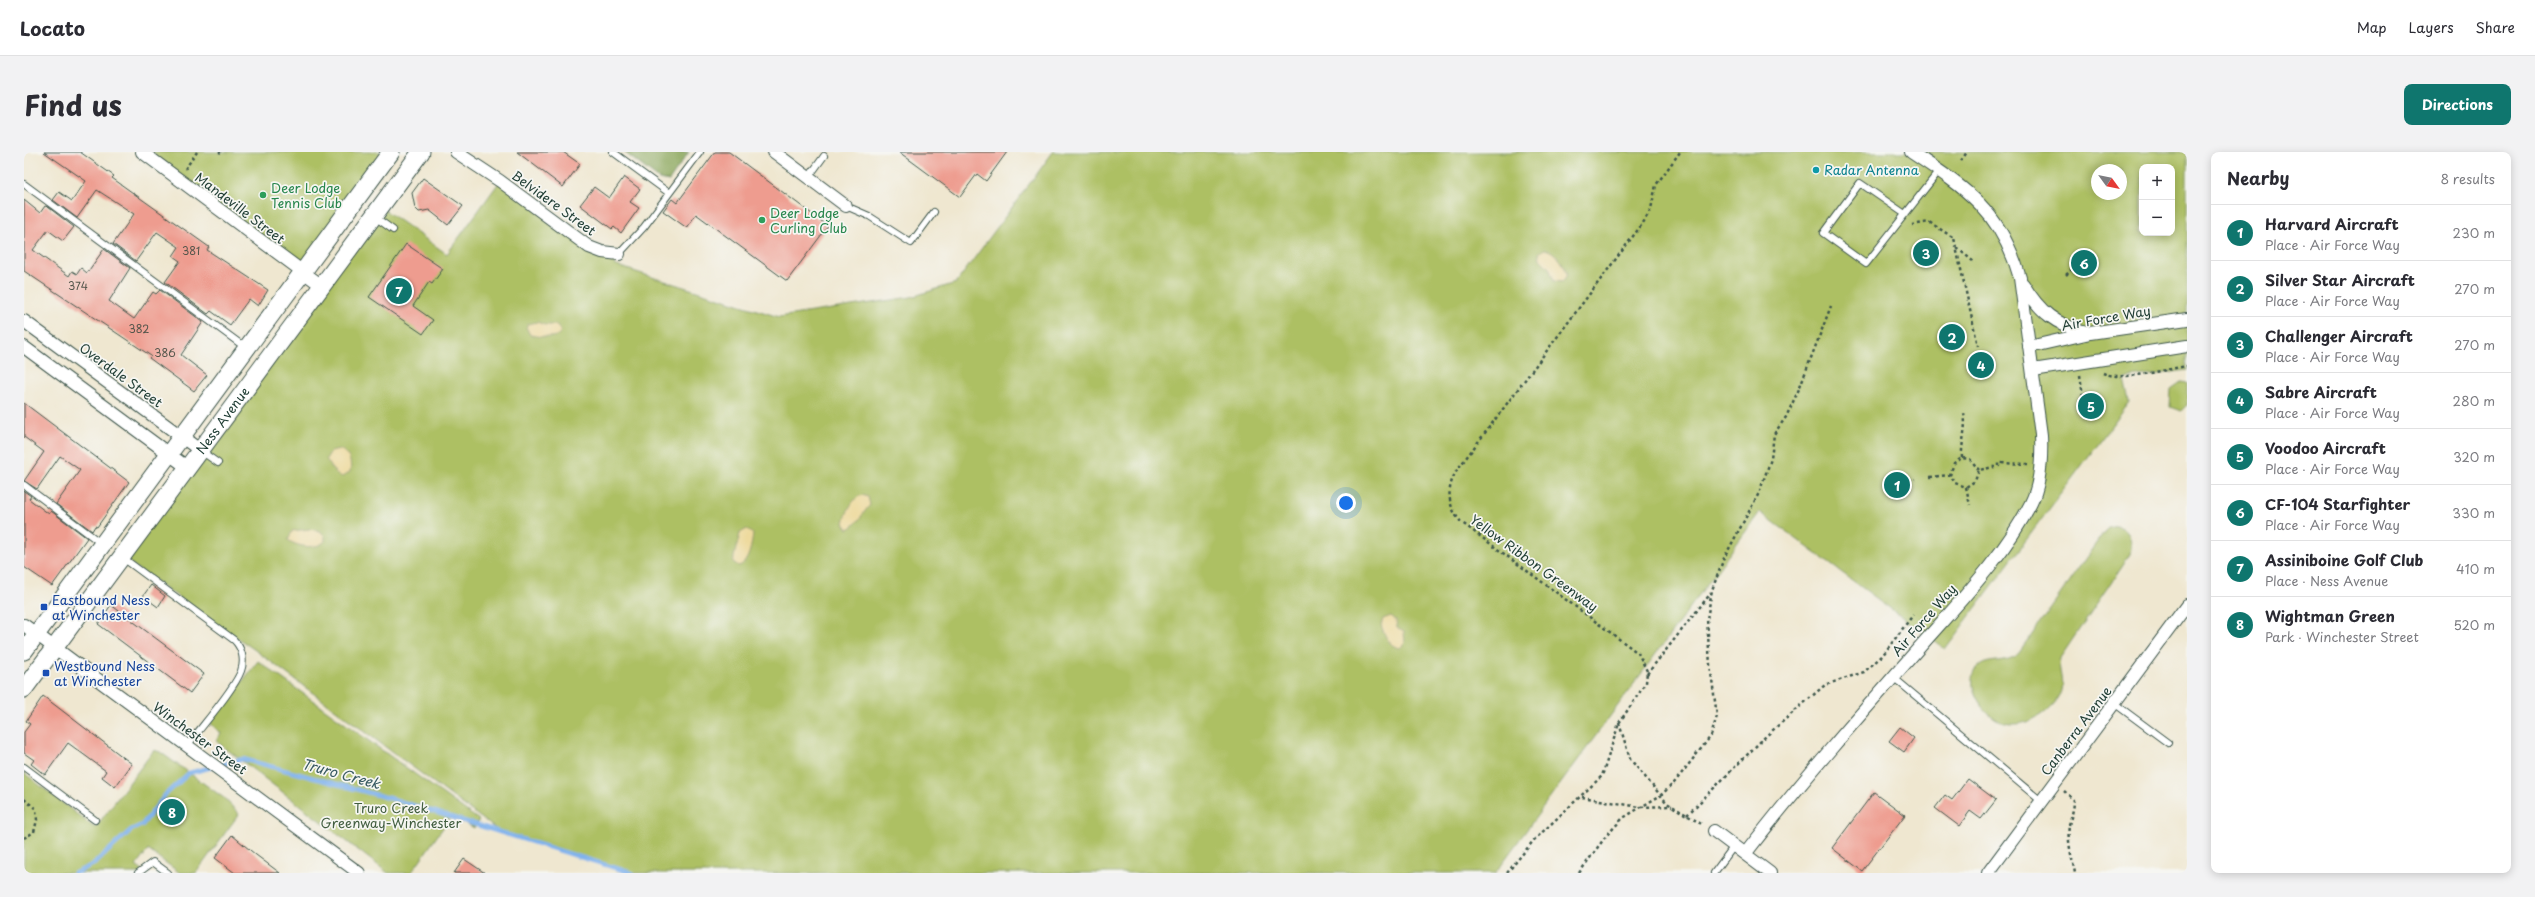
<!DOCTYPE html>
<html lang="en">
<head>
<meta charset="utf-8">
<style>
	body { margin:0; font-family:"Playpen Sans",sans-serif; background:#f2f2f3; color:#2b2b33 }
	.controls { position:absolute; right:12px; top:12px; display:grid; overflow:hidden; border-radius:8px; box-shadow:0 2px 10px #0003 }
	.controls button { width:36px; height:36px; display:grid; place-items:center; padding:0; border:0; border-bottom:1px solid #e1e1e2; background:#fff; color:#2b2b33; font:20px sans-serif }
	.compass { position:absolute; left:2067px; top:12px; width:36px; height:36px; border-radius:50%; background:#fff; box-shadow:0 2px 10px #0003; rotate:123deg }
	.you { position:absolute; left:1322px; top:351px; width:14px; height:14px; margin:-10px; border:3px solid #fff; border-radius:50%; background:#1a73e8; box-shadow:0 0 0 6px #1a73e833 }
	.badge { display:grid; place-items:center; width:26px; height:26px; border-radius:50%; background:#0f766e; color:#fff; font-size:13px; font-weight:700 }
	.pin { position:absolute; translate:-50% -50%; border:2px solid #fff; box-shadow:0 1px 4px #0006 }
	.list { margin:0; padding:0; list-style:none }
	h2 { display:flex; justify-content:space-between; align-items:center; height:52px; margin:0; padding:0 16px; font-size:17px }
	h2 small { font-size:13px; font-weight:400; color:#7c7c81 }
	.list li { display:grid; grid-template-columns:26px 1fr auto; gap:12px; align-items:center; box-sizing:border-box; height:56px; padding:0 16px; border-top:1px solid #e1e1e2 }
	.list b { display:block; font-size:15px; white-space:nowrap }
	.list p { margin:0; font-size:13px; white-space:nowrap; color:#7c7c81 }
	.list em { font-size:13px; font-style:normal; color:#7c7c81 }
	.map { position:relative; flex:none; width:2163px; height:721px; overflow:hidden; border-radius:8px }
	header { display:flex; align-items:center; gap:24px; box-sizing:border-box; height:56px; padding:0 20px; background:#fff; border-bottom:1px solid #e1e1e2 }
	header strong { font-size:19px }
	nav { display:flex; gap:22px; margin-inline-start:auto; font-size:14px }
	.intro { display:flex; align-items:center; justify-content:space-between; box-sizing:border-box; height:96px; padding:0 24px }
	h1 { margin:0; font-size:28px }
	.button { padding:10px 18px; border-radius:8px; background:#0f766e; color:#fff; font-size:14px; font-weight:700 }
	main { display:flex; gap:24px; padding:0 24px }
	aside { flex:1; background:#fff; border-radius:8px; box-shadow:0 2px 10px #0003 }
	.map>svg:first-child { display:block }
	.green { fill:#adc064; stroke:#667e4c; fill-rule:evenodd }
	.forest { fill:#8aa65a; stroke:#547247 }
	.sand { fill:#eeda9e; stroke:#868c69 }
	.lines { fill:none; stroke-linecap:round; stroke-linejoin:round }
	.stream { stroke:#81b3ed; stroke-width:4.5 }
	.building { fill:#ee9c8f }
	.service-casing { stroke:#3e564b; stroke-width:8 }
	.minor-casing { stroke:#3e564b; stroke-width:14 }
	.secondary-casing { stroke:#3e564b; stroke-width:19 }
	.path { stroke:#3e564b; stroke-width:2.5; stroke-dasharray:3 3; stroke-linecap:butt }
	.service { stroke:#fff; stroke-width:6 }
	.minor { stroke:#fff; stroke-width:12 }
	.secondary { stroke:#fff; stroke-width:17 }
	.culture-dot { fill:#0f9aa8; stroke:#f6f6f2; stroke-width:1.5 }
	.leisure-dot { fill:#2e9e5b; stroke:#f6f6f2; stroke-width:1.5 }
	.transit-dot { fill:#1a4fb4; stroke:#f6f6f2; stroke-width:1.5 }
	.labels { text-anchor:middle; stroke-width:3.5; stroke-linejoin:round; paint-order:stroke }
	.number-label { font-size:11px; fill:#53554b }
	.culture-label { font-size:13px; fill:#0d838f; stroke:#f6f6f2; text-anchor:start }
	.leisure-label { font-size:13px; fill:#27864d; stroke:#f6f6f2; text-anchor:start }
	.street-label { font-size:13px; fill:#1f3d34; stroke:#f6f6f2 }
	.transit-label { font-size:13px; fill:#164399; stroke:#f6f6f2; text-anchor:start }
	.park-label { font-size:13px; fill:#425e40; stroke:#f6f6f2 }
	.water-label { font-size:14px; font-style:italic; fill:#385a62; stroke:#f6f6f2 }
</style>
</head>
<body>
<header>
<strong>Locato</strong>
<nav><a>Map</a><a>Layers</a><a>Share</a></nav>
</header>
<div class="intro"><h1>Find us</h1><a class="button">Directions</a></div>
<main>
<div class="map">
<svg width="2163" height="721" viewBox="0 0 2163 721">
	<rect width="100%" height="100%" fill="#f6f6f2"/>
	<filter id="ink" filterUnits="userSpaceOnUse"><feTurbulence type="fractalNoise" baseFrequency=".025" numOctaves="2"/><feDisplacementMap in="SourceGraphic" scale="8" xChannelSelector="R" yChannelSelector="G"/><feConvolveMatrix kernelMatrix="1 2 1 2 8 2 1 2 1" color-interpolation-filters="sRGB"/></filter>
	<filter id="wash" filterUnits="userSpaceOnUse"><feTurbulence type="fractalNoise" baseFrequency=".012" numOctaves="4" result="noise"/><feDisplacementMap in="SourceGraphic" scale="16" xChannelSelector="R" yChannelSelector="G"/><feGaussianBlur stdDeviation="0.9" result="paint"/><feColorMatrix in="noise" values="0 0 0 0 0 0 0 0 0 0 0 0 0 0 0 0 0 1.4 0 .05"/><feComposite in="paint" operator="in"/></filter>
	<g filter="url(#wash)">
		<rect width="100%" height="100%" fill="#efe7d0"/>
		<path class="green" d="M118 0H367L279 120Z
			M1029 0H2163V218L2100 227 2105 250 1921 497 1736 360 1471 721H608L476 680 231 498 97 405 356 55 423 102 476 29 565 95 595 102 590 113 755 165 887 145 932 131ZM2118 15H2148V81H2118ZM2073 18H2097V42H2073Z
			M2157 230 2163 231V253L2157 259 2146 255 2147 237Z
			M2092 374C2106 376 2109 390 2106 402L2036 506C2033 519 2042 530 2035 544 2026 562 2001 576 1981 571 1963 566 1940 537 1952 518 1961 504 1982 514 1995 501L2080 380 2084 376Z
			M234 509 455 668 450 676 428 663 387 721H364L192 589 197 581 186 571Z
			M130 598 136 600 200 646 215 662 172 721H156L124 698 112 714 119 719 118 721H0V621L71 676Z"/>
		<path class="forest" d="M600 0H665L645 29 635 27Z"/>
		<path class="sand" d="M1520 97C1531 98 1542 113 1543 123L1538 130 1530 129 1525 116 1516 107 1515 101Z
			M513 170 521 173H533L537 179C533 189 515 184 506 183L502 175 504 172Z
			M315 297C325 301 328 310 326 320L318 325 312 322 302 307 307 299Z
			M838 343 844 345 846 353C840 359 832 375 824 377L820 371C822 361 828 346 838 343Z
			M285 377 296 379 301 384V389C293 398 273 395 264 388L268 379Z
			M723 377 729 382C728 391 725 411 715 414L710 411C708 406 715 388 716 381Z
			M1367 464 1372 468 1373 476 1380 480 1381 491 1376 496C1365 495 1360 482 1357 473L1359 467Z"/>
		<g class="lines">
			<path class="stream" d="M51 721 70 712 107 678 118 673 142 642 165 621 219 607 372 648 608 721"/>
		</g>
		<g id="blocks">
			<path class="building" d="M20 0H56L90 24 88 26 185 95 183 98 244 138 234 154 225 147 206 173 187 159 184 162 141 130 156 109 149 104 155 95 133 80 112 109 89 92 110 62 73 38 53 66 29 48 35 40 48 49 62 29Z
				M493 0H539L556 12 539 35Z
				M691 0H705L804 74 763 129 672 62 663 76 639 59 648 47 653 51Z
				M875 0H983L962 29 953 22 936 45Z
				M600 25 616 37 606 50 615 56 597 81 590 75 588 77 556 53 570 35 585 46Z
				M399 26 439 54 424 73 405 58 395 60 391 56 388 41Z
				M0 48 16 61 21 54 24 55 50 75 39 89 24 78 9 98 45 124 48 119 53 122 57 116 63 121 80 97 106 116 85 149 110 167 129 140 132 142 136 138 179 170 157 203 183 223 170 239 125 206 127 204 0 119Z
				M382 92 419 117 408 132 405 130 389 154 409 168 399 182 345 145Z
				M0 251 105 330 73 375 71 374 68 379 32 352 56 318 36 304 13 337 0 329 20 300 0 285Z
				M0 339 7 344 5 347 25 362 27 359 63 386 28 434 0 415Z
				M127 433 141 444 134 455 119 444Z
				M87 453 180 522 166 541 74 472Z
				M19 544 108 612 91 635 78 625 82 619 44 591 21 623 7 612 10 608 0 601V580L6 572 2 569Z
				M1876 575 1890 586 1880 600 1865 589Z
				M1944 627 1972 648 1957 667 1946 659 1935 674 1911 656 1921 643 1928 648Z
				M1850 640 1881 663 1838 719 1808 696Z
				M208 683 232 703 256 721H211L191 706Z
				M440 707 461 721H430Z"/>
		</g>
	</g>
	<g filter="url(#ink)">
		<use href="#blocks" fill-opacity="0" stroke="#3e564b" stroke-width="1"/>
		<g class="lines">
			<g class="service-casing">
				<path id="service" d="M589 0 645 41
					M784 26 800 4
					M0 32 222 196
					M822 54 845 64 887 91 910 60
					M1881 62 1836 31 1799 81 1842 112 1915 19
					M351 65 369 78
					M595 102 620 75 676 0
					M177 299 194 311
					M0 333 78 392
					M99 406 210 488C218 496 221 508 217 519 210 538 176 576 163 594
					M1869 525 2017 649
					M2090 551 2144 591
					M0 615 71 668
					M114 721 129 710 144 721
					M1690 721 1710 694"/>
			</g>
			<g class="minor-casing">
				<path id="minor" d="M118 0 298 134
					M432 0 476 29 565 95 578 100 595 102
					M750 0 822 54
					M1999 132C2015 159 2032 174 2063 180
					M0 169 177 299
					M0 195 164 316
					M2005 195 2066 181 2163 167
					M2009 218 2163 194
					M0 473 335 721
					M1690 679 1746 721
					M1721 702C1776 631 1835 564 1894 497 1934 451 1979 406 2007 351 2017 331 2018 306 2017 283L1996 126C1977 59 1943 37 1887 0
					M1964 721 2163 453"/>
			</g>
			<g class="secondary-casing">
				<g id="secondary">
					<path d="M0 499 367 0"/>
					<path id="s1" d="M0 537 397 0"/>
				</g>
			</g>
			<path class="path" d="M195 0 197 1
				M1937 9 1943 0
				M161 17 173 0
				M1888 73 1905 70 1930 86 1954 194
				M1933 96 1950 110
				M2042 123 2058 107 2065 116
				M2079 221C2098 230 2142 217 2163 214
				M2056 223 2059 244
				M1938 306C1937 290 1943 277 1940 261
				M1955 318 1946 307 1938 306 1930 311 1926 323 1931 331 1942 335 1951 329 1955 318 1975 314V311L2004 312
				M1906 325 1926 323
				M1879 330 1891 327
				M1942 335 1946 353
				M1623 522 1687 441
				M1595 571 1606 607 1643 651 1679 673
				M2040 639 2050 648C2050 658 2047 664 2045 673 2043 689 2048 706 2051 721
				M1558 645 1616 655 1648 654
				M0 647 12 657 13 668 10 680 0 686
				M1663 663 1742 584 1780 551 1801 533 1840 520 1858 504 1889 463
				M1483 721 1510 688 1578 624 1595 571 1622 531 1623 519 1614 501 1437 370C1423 354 1422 336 1433 318L1619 71 1627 57 1632 33 1656 0
				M1555 721 1582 684 1599 666 1637 643 1650 631 1687 584 1693 564 1686 513 1683 467 1688 438 1700 406 1735 341 1747 307 1750 282 1762 265 1775 237 1807 154"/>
			<use href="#service" class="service"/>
			<use href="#minor" class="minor"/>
			<use href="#secondary" class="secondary"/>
		</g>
	</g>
	<circle class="culture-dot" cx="1792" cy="18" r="4"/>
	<g class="leisure-dot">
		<circle cx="239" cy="43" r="4"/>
		<circle cx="738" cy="68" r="4"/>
	</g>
	<g class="transit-dot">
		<rect x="16" y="451" width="8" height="8" rx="2"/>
		<rect x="18" y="517" width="8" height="8" rx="2"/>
	</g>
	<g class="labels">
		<g class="number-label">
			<text x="167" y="103">381</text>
			<text x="54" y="138">374</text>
			<text x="115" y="181">382</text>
			<text x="141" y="205">386</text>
		</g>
		<g class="culture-label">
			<text x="1800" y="23">Radar Antenna</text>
		</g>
		<g class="leisure-label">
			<text x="247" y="41">Deer Lodge<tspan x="247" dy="15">Tennis Club</tspan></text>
			<text x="746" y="66">Deer Lodge<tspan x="746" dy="15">Curling Club</tspan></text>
		</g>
		<g class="street-label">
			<text transform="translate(530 51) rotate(36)" y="5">Belvidere Street</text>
			<text transform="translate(216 56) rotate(37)" y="5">Mandeville Street</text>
			<text transform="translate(2082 166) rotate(-10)" y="5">Air Force Way</text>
			<text transform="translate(97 223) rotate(36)" y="5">Overdale Street</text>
			<text dy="5" stroke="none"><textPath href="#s1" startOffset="334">Ness Avenue</textPath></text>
			<text transform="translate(1510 411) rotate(36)" y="5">Yellow Ribbon Greenway</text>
			<text transform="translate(1900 468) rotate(-49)" y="5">Air Force Way</text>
			<text transform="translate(2052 579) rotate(-53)" y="5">Canberra Avenue</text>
			<text transform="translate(176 586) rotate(36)" y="5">Winchester Street</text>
		</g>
		<g class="transit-label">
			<text x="28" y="453">Eastbound Ness<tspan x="28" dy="15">at Winchester</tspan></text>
			<text x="30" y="519">Westbound Ness<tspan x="30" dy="15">at Winchester</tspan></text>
		</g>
		<g class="park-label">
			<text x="367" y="661">Truro Creek<tspan x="367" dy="15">Greenway-Winchester</tspan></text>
		</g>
		<g class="water-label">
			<text transform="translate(317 622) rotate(15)" y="5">Truro Creek</text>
		</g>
	</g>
</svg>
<div class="controls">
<button>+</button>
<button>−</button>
</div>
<svg class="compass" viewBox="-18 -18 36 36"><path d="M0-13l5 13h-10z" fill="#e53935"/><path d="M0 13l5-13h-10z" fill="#7c7c81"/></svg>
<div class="you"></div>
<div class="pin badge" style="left:1873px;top:333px">1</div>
<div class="pin badge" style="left:1928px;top:185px">2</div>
<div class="pin badge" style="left:1902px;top:101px">3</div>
<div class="pin badge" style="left:1957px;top:213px">4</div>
<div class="pin badge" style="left:2067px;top:254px">5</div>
<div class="pin badge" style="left:2060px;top:111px">6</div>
<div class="pin badge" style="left:375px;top:139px">7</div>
<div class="pin badge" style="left:148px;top:660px">8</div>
</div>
<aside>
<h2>Nearby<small>8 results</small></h2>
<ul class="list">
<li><span class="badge">1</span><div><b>Harvard Aircraft</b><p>Place · Air Force Way</p></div><em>230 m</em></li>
<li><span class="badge">2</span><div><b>Silver Star Aircraft</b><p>Place · Air Force Way</p></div><em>270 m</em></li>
<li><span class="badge">3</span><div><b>Challenger Aircraft</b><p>Place · Air Force Way</p></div><em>270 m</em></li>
<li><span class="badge">4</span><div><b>Sabre Aircraft</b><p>Place · Air Force Way</p></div><em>280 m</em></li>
<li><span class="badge">5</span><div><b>Voodoo Aircraft</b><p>Place · Air Force Way</p></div><em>320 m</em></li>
<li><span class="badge">6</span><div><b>CF-104 Starfighter</b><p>Place · Air Force Way</p></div><em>330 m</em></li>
<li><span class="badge">7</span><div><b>Assiniboine Golf Club</b><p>Place · Ness Avenue</p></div><em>410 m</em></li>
<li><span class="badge">8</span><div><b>Wightman Green</b><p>Park · Winchester Street</p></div><em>520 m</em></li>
</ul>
</aside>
</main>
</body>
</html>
